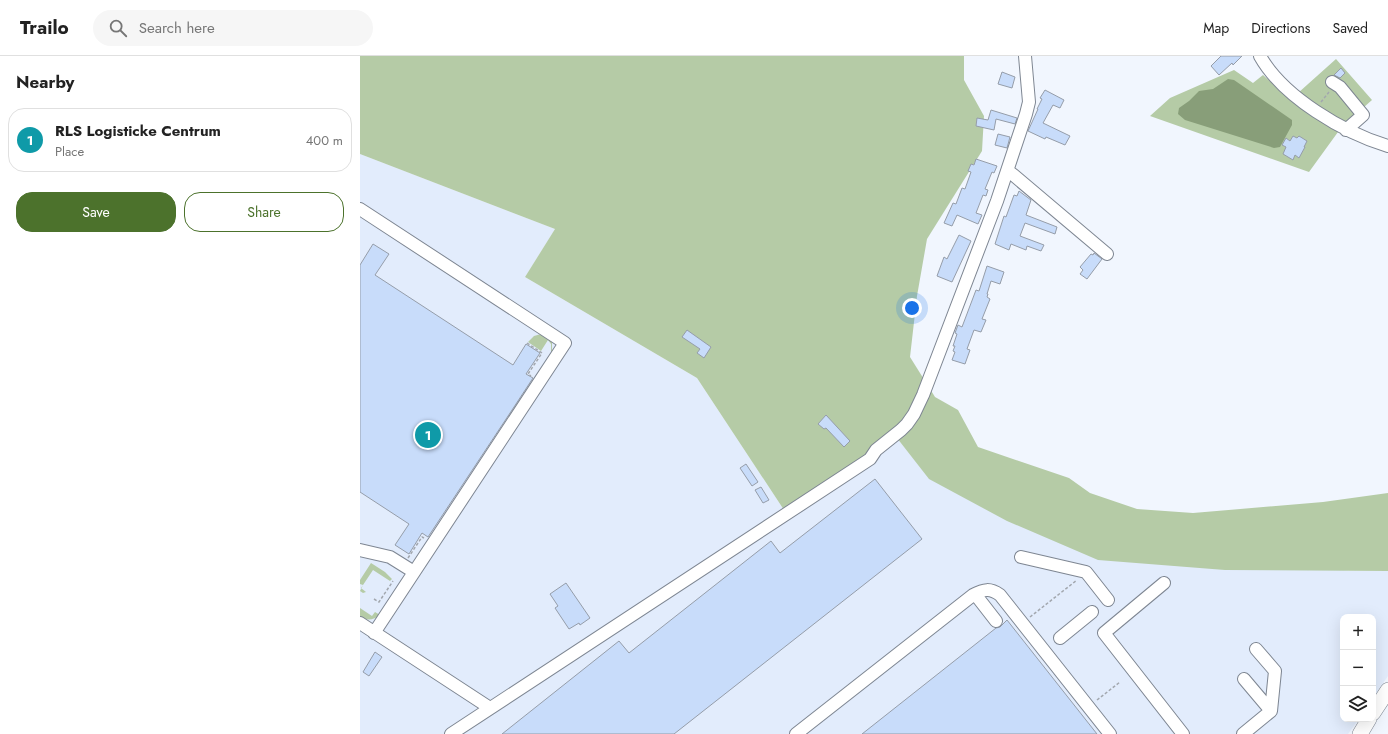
<!DOCTYPE html>
<html lang="en">
<head>
<meta charset="utf-8">
<style>
	body { margin:0; font-family:Jost,sans-serif; background:#f6f6f6; color:#222 }
	.controls { position:absolute; right:12px; bottom:12px; display:grid; overflow:hidden; border-radius:8px; box-shadow:0 4px 16px #0002 }
	.controls button { width:36px; height:36px; display:grid; place-items:center; padding:0; border:0; border-bottom:1px solid #e0e0e0; background:#fff; color:#222; font:20px sans-serif }
	.you { position:absolute; left:552px; top:252px; width:14px; height:14px; margin:-10px; border:3px solid #fff; border-radius:50%; background:#1a73e8; box-shadow:0 0 0 6px #1a73e833 }
	.badge { display:grid; place-items:center; width:26px; height:26px; border-radius:50%; background:#4c722c; color:#fff; font-size:13px; font-weight:700 }
	.pin { position:absolute; translate:-50% -50%; border:2px solid #fff; box-shadow:0 1px 4px #0006 }
	.list { margin:0; padding:0; list-style:none }
	h2 { display:flex; justify-content:space-between; align-items:center; height:52px; margin:0; padding:0 16px; font-size:17px }
	h2 small { font-size:13px; font-weight:400; color:#767676 }
	.list li { display:grid; grid-template-columns:26px 1fr auto; gap:12px; align-items:center; box-sizing:border-box; height:64px; margin:0 8px 8px; padding:0 8px; border:1px solid #e0e0e0; border-radius:16px }
	.list b { display:block; font-size:15px; white-space:nowrap }
	.list p { margin:0; font-size:13px; white-space:nowrap; color:#767676 }
	.list em { font-size:13px; font-style:normal; color:#767676 }
	.actions { display:flex; gap:8px; padding:12px 16px }
	.actions a { flex:1; padding:9px 0; border:1px solid #4c722c; border-radius:16px; text-align:center; font-size:14px; color:#4c722c }
	.actions .main { background:#4c722c; color:#fff }
	.icon { flex:none; width:22px; height:22px; fill:none; stroke:currentColor; stroke-width:2; stroke-linecap:round; stroke-linejoin:round }
	.map { position:relative; flex:none; width:1028px; height:678px; overflow:hidden }
	header { display:flex; align-items:center; gap:24px; box-sizing:border-box; height:56px; padding:0 20px; background:#fff; border-bottom:1px solid #e0e0e0 }
	header strong { font-size:19px }
	nav { display:flex; gap:22px; margin-inline-start:auto; font-size:14px }
	.search { width:280px; height:36px; background:#f6f6f6; display:flex; align-items:center; gap:10px; box-sizing:border-box; padding:0 14px; border-radius:22px; color:#767676; font-size:15px }
	main { display:flex }
	aside { flex:1; background:#fff }
	.map>svg:first-child { display:block }
	.built { fill:#e2ecfc }
	.green { fill:#b5cba6 }
	.water { fill:#889e79 }
	.building { fill:#c8dcfa; stroke:#959da9 }
	.lines { fill:none; stroke-linecap:round; stroke-linejoin:round }
	.minor-casing { stroke:#7e8692; stroke-width:14 }
	.major-casing { stroke:#7e8692; stroke-width:16 }
	.path { stroke:#a2a7ae; stroke-width:1.5; stroke-dasharray:3 2; stroke-linecap:butt }
	.minor { stroke:#fff; stroke-width:12 }
	.major { stroke:#fff; stroke-width:15 }
</style>
</head>
<body>
<header>
<strong>Trailo</strong>
<div class="search"><svg class="icon" aria-label="search" viewBox="0 0 24 24"><circle cx="10" cy="10" r="6"/><path d="M15 15l6 6"/></svg>Search here</div>
<nav><a>Map</a><a>Directions</a><a>Saved</a></nav>
</header>
<main>
<aside>
<h2>Nearby<small></small></h2>
<ul class="list">
<li><span class="badge" style="background:#0f9aa8">1</span><div><b>RLS Logisticke Centrum</b><p>Place</p></div><em>400 m</em></li>
</ul>
<div class="actions"><a class="main">Save</a><a>Share</a></div>
</aside>
<div class="map">
<svg width="1028" height="678" viewBox="0 0 1028 678">
	<rect width="100%" height="100%" fill="#f1f6fe"/>
	<path class="built" d="M0 98 195 173 165 221 337 322 424 454 537 382 570 423 988 515H1028V620L1013 642V561H983V663H999L988 678H0Z"/>
	<path class="green" d="M0 0H604V24L624 60 622 95 567 183 557 240 550 301 575 341 598 354 618 391 709 422 730 437 777 453 833 457 963 446 1028 437V515L865 514 738 504 647 465 569 423 537 382 424 454 337 322 165 221 195 173 0 98Z
		M976 3 1012 44 986 67 938 37Z
		M874 14 893 27 903 19C926 40 953 59 978 76L949 116 790 60 810 42Z
		M181 278 192 285V296L191 295V288L188 284 181 295 168 286 174 280Z
		M11 507 25 516 32 523 30 525 13 514 1 532 6 536 3 537 0 535 3 529 0 528V524Z
		M0 552 12 560 15 556 20 559C14 564 7 565 0 561Z"/>
	<path class="water" d="M868 23 874 24 932 64V69L920 91 914 92 825 64 818 58 819 52 829 45 839 35 853 33Z"/>
	<path class="building" d="M861 0H882L873 9 872 7 859 19 851 10Z
		M981 12 985 17 980 22 974 19Z
		M642 16 655 21 652 32 638 28Z
		M685 34 704 44 700 52 693 49 683 67 710 80 705 89 686 81 685 83 668 75 678 53H677L682 43 680 42Z
		M631 54 657 62 655 68 636 63 634 74 616 70 617 62 628 64Z
		M638 78 650 81 647 92 635 89Z
		M933 80 937 82 939 80 947 85 944 91H945L939 102 935 99 933 104 923 98 926 91 922 89 926 82 930 85Z
		M616 103 637 110 634 117 632 116 625 133 628 134 626 140 623 139 616 157 622 159 618 168 597 159 592 170 584 167 593 147 596 148 602 132 605 133 611 116 608 115 611 108 614 109Z
		M659 135 671 144 666 159 697 171 695 178 665 167 660 180 684 189 681 195 667 190 666 194 651 188 649 194 635 188 644 160 646 161 654 139 657 140Z
		M599 179 611 185 592 226 577 220 584 201 587 203Z
		M13 188 29 198 15 219 153 309 166 288 180 297 166 318 173 322 154 351 68 481 62 477 49 498 35 489 49 468 0 436V209Z
		M734 197 742 203 727 223 720 218 723 214 720 211 731 198 733 199Z
		M627 210 644 216 640 228 631 225 627 238H628L627 241 630 243 622 263 626 264 621 276 614 274 607 293 610 294 605 308 592 304 595 296 593 295 595 290H593L597 278 595 277 598 269 602 271 616 234 619 235Z
		M327 274 351 291 344 302 337 297 340 293 322 281Z
		M466 359 490 385 484 391 466 372 464 373 458 368Z
		M386 408 398 426 392 430 380 412Z
		M515 423 562 483 314 678H142L259 585 269 597 411 485 420 497Z
		M401 431 409 444 403 447 395 434Z
		M206 527 230 562 220 569 219 567 209 573 195 552 198 550 190 538Z
		M647 564 737 678H502L636 572 640 571Z
		M15 596 22 601 9 620 3 616Z"/>
	<g class="lines">
		<g class="minor-casing">
			<path id="minor" d="M900 0C923 41 984 77 1028 90
				M972 26 980 31 1003 59 986 74
				M648 115 651 117 747 198
				M0 153 205 287 14 577
				M0 494 30 501 54 516
				M661 501 726 516 748 544
				M804 527 744 577 823 678
				M615 538 636 565
				M0 567 130 652
				M700 582 732 556
				M896 593 915 615 911 655
				M91 678 510 403 516 394 541 374 547 368 554 358 563 339 637 145 666 58 669 46 665 0
				M436 678 613 539C624 533 630 532 640 539L750 678
				M883 678 911 655 884 623"/>
		</g>
		<g class="major-casing">
			<path id="major" d="M1013 657 1028 634
				M1000 678 1009 663"/>
		</g>
		<path class="path" d="M961 46 969 36
			M167 287 182 297 168 318 171 320
			M48 502 62 481 64 482
			M14 543 19 546 33 525
			M670 561 717 524
			M737 644 760 626"/>
		<use href="#minor" class="minor"/>
		<use href="#major" class="major"/>
	</g>
</svg>
<div class="controls">
<button>+</button>
<button>−</button>
<button><svg class="icon" aria-label="layers" viewBox="0 0 24 24"><path d="M12 4l9 5-9 5-9-5zM3 14l9 5 9-5"/></svg></button>
</div>
<div class="you"></div>
<div class="pin badge" style="left:68px;top:379px;background:#0f9aa8">1</div>
</div>
</main>
</body>
</html>
